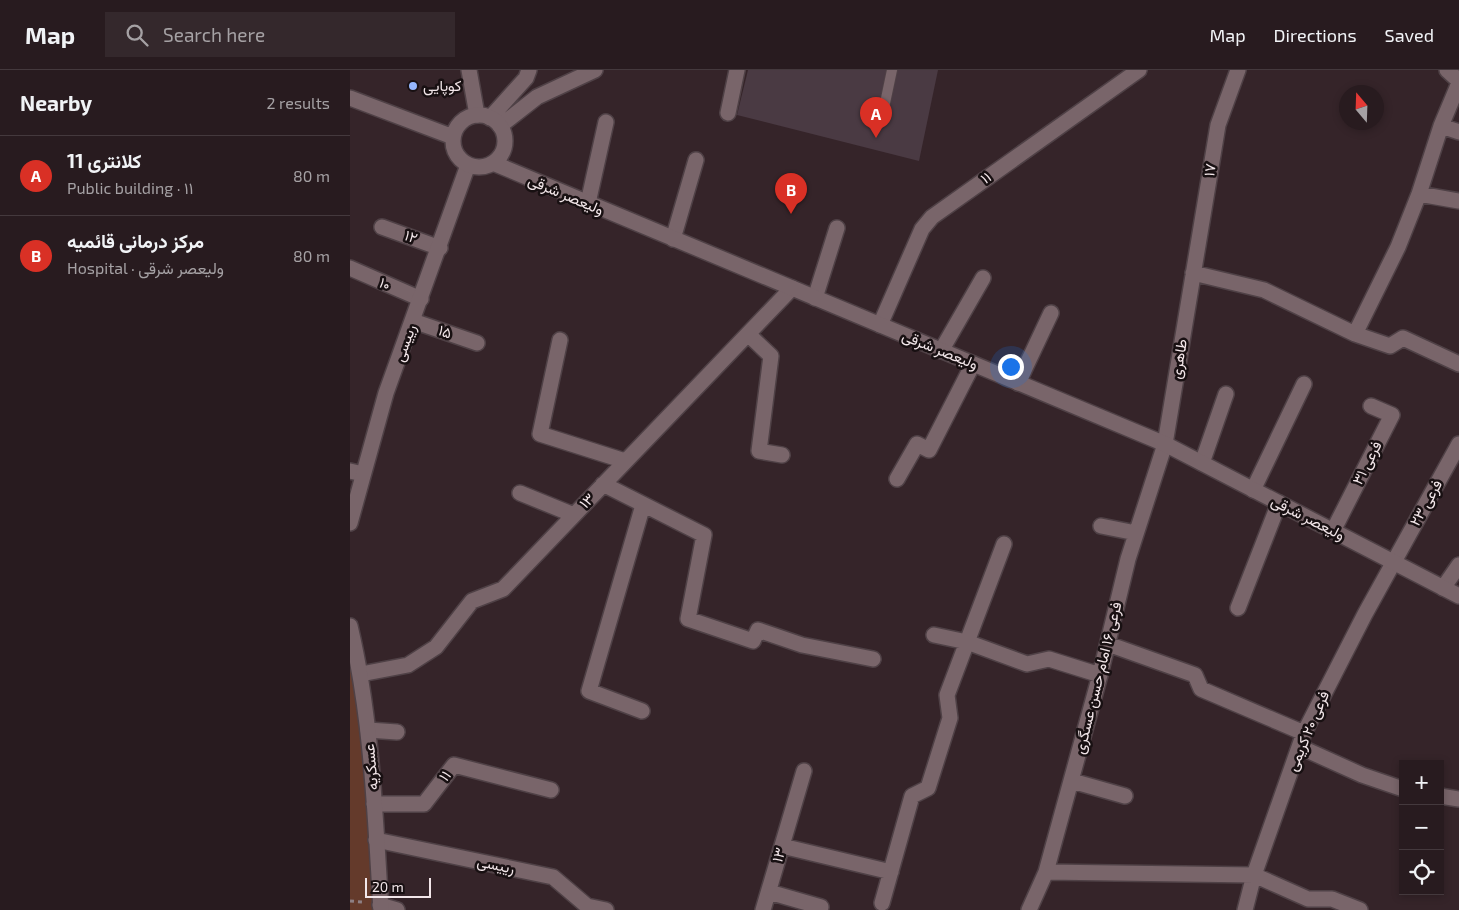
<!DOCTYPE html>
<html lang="en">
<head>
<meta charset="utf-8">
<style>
	body { margin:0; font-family:"Exo 2",Vazirmatn,sans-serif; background:#34282c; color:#f1f3f6 }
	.controls { position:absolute; right:15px; bottom:15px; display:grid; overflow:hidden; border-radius:0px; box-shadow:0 2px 8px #0003 }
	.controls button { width:45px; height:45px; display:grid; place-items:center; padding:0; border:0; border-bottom:1px solid #44393d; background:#281b1f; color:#f1f3f6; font:25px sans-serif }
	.compass { position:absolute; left:989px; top:15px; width:45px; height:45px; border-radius:50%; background:#281b1f; box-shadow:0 2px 8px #0003; rotate:341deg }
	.scale { position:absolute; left:15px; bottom:12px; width:66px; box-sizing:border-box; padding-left:5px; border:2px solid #f2e6e9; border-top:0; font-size:14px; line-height:18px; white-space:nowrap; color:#f2e6e9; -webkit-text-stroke:4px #181012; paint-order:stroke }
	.you { position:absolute; left:660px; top:296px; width:18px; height:18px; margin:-12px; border:4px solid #fff; border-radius:50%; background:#1a73e8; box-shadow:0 0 0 8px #1a73e833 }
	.badge { display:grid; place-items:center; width:32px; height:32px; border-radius:50%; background:#d93025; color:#fff; font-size:16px; font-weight:700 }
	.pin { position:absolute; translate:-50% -41px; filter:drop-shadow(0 1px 2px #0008) }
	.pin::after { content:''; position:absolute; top:26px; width:18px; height:15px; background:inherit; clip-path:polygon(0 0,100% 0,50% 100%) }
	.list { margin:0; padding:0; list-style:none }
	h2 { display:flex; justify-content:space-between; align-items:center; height:65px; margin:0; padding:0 20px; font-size:21px }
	h2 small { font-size:16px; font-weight:400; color:#a5a1a4 }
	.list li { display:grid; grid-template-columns:32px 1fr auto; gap:15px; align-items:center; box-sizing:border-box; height:80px; padding:0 20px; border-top:1px solid #44393d }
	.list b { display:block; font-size:19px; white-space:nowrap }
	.list p { margin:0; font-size:16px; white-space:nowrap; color:#a5a1a4 }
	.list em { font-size:16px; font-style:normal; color:#a5a1a4 }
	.icon { flex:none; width:28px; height:28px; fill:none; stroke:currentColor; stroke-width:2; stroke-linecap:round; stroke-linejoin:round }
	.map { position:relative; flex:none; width:1109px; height:840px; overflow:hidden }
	header { display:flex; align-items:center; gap:30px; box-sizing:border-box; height:70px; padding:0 25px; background:#281b1f; border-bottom:1px solid #44393d }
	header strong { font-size:24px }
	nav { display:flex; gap:28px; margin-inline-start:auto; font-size:18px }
	.search { width:350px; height:45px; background:#34282c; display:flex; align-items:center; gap:12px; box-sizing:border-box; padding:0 18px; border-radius:0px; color:#a5a1a4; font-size:19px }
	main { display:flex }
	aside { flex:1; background:#281b1f }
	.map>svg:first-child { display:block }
	.green { fill:#643a2b }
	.building { fill:#4a3a43 }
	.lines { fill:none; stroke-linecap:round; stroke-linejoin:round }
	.service-casing { stroke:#4f4146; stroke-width:12 }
	.minor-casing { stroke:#4f4146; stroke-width:18 }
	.tertiary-casing { stroke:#4f4146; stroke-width:18 }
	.secondary-casing { stroke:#4f4146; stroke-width:18 }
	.path { stroke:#8e8084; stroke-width:3; stroke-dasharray:4 4; stroke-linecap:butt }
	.service { stroke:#79656a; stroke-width:10 }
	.minor { stroke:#79656a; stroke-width:15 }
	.tertiary { stroke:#79656a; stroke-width:15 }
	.secondary { stroke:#79656a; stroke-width:15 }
	.poi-dot { fill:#95b6fd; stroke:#181012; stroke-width:2 }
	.labels { text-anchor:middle; stroke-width:5; stroke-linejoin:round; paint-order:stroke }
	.poi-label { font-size:15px; fill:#f2e6e9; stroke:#181012; text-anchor:start }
	.street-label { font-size:15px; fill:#f2e6e9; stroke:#181012 }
</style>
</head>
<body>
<header>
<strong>Map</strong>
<div class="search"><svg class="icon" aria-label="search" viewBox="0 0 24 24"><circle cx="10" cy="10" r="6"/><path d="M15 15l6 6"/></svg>Search here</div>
<nav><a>Map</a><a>Directions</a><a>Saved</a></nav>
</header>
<main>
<aside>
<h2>Nearby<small>2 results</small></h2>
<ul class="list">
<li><span class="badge">A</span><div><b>کلانتری 11</b><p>Public building · ۱۱</p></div><em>80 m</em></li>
<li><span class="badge">B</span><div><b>مرکز درمانی قائمیه</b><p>Hospital · ولیعصر شرقی</p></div><em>80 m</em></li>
</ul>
</aside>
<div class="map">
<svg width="1109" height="840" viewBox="0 0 1109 840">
	<rect width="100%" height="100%" fill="#352429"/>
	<path class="green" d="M0 556 31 840H0Z"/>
	<path class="building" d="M398 0H588L569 91 387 45Z"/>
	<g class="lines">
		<g class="service-casing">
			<path id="service" d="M531 52 542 0"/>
		</g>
		<g class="minor-casing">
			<path id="minor" d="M1097 0 1109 11
				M378 43 387 0
				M140 48 176 8 179 0
				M150 56 187 27 245 0
				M1091 56 1109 13
				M1069 124 1109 131
				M238 133 256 52
				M32 157 90 178
				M323 169 346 90
				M0 198 71 229
				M843 203 914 220 1005 264 1040 276 1053 268 1109 294
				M465 228 487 158
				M63 251 127 273
				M530 255 572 159 582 147 789 0
				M398 264 421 286 409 381 432 385
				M1005 264 1048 177 1069 124 1091 56 1109 62
				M210 270 190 364 275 391
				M591 281 633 208
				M668 313 701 243
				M852 393 876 324
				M0 401 13 404
				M547 409 567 374 579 380 623 294
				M253 414 354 465 338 549 403 571 408 560 452 575 523 589
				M903 420 954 314
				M170 423 224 445
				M751 456 786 463
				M983 461 1042 345 1021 336
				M1093 518 1109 495
				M888 538 929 433
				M584 565 617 572 677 594 699 589 750 605
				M758 574 845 605 851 619 954 663
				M11 604 58 595 86 577 122 531 153 519 442 218
				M292 641 239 621 293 435
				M18 660 47 662
				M950 677 1012 705 1053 719
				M722 711 775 726
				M1090 726 1109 729
				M24 734H74L104 695 201 720
				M26 770 203 807 237 836 256 840
				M432 776 541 802
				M696 802 904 805 958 829H982L1010 840
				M419 822 471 837
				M532 833 562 726 578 718 600 648 597 625 654 474
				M30 835 47 840
				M413 840 454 701
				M679 840 696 802 750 605 778 489 815 374 868 55 888 0
				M895 840 904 805 954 663 1015 544 1109 374"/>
		</g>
		<g class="tertiary-casing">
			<path id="tertiary" d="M119 0 127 45
				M0 453 36 323 118 95
				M0 556C22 649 25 745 31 840"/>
		</g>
		<g class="secondary-casing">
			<path id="secondary" d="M0 28 103 67
				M103 71a26 26 0 1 1 52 0a26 26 0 1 1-52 0Z
				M143 93 815 374 1109 526"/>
		</g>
		<path class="path" d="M0 831 12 832"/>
		<use href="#service" class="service"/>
		<use href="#minor" class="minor"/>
		<use href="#tertiary" class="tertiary"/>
		<use href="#secondary" class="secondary"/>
	</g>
	<circle class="poi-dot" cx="63" cy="16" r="5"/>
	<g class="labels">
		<g class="poi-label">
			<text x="73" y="21">کوپایی</text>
		</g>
		<g class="street-label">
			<text transform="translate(860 100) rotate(-81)" y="5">۱۷</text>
			<text transform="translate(636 108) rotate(-35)" y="5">۱۱</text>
			<text transform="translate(216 125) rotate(23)" y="5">ولیعصر شرقی</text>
			<text transform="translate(61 167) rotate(20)" y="5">۱۲</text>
			<text transform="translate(35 214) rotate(24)" y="5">۱۰</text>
			<text transform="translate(95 262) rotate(19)" y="5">۱۵</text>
			<text transform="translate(55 273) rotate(-70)" y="5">رییسی</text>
			<text transform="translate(590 280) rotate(22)" y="5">ولیعصر شرقی</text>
			<text transform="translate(829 289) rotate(-81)" y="5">طاهری</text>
			<text transform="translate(1017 393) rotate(-63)" y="5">فرعی ۳۱</text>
			<text transform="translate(237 431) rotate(-46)" y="5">۱۳</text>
			<text transform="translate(1076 433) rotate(-61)" y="5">فرعی ۲۳</text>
			<text transform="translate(958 448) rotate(27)" y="5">ولیعصر شرقی</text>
			<text transform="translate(748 608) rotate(-76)" y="5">فرعی ۱۶ امام حسن عسگری</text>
			<text transform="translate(958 661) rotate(-67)" y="5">فرعی ۲۰ کریمی</text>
			<text transform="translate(21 697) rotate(-95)" y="5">عسکریه</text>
			<text transform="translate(95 706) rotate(-52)" y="5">۱۱</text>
			<text transform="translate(429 785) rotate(-74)" y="5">۱۳</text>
			<text transform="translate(146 795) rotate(12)" y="5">رییسی</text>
		</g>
	</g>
</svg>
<div class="controls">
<button>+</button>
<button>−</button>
<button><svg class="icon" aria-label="locate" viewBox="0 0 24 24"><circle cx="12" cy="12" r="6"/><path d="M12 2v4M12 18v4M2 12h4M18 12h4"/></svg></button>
</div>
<svg class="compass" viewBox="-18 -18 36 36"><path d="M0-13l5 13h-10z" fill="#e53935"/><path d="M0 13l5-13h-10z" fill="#a5a1a4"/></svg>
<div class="scale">20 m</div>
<div class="you"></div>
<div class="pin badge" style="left:526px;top:68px">A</div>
<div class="pin badge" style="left:441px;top:144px">B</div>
</div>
</main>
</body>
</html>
